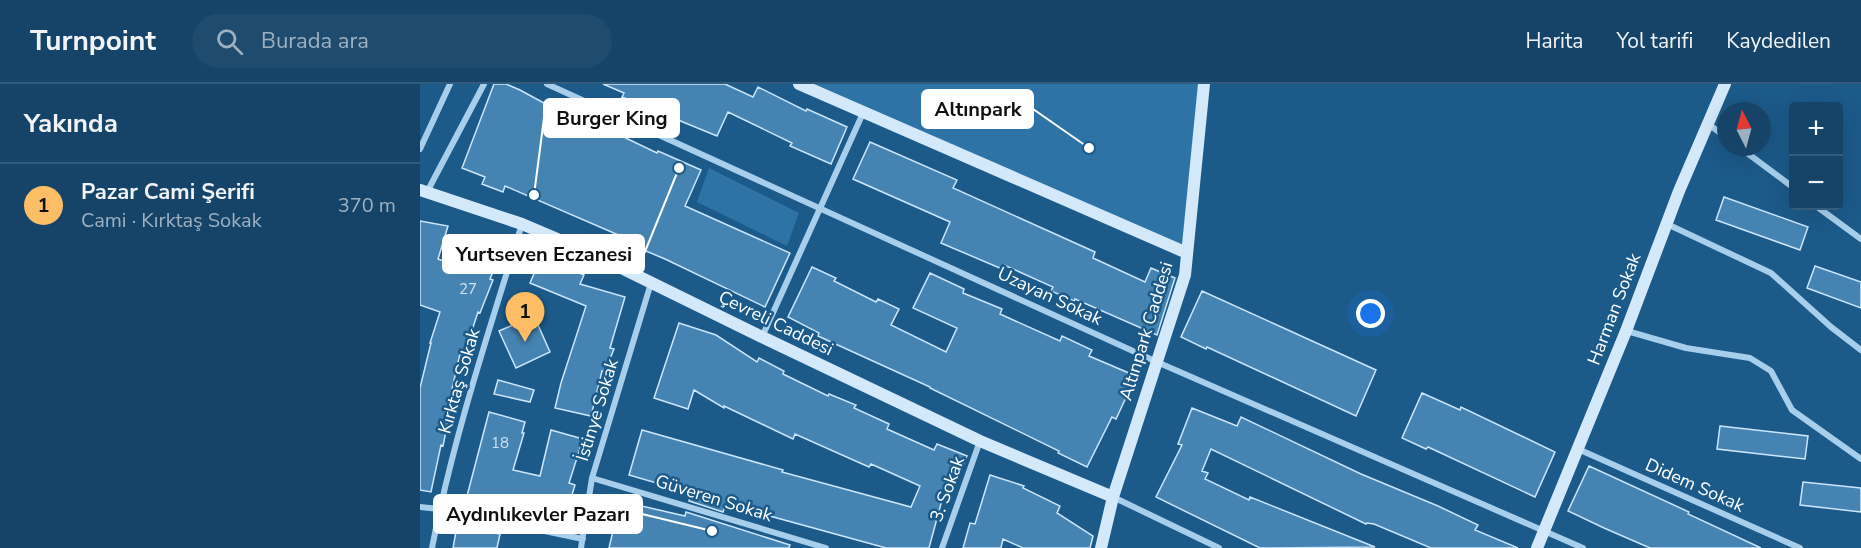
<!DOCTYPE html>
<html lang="tr">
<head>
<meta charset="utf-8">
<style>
	body { margin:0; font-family:"Nunito Sans",sans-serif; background:#1e4b6e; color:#f1f3f6 }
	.controls { position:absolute; right:18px; top:18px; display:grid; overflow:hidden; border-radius:6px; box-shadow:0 6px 24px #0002 }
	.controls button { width:54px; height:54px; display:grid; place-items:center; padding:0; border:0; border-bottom:2px solid #345c7c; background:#154468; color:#f1f3f6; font:30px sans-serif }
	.compass { position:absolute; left:1297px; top:18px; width:54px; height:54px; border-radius:50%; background:#154468; box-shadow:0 6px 24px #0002; rotate:354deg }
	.you { position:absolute; left:951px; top:230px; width:21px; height:21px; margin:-15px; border:4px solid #fff; border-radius:50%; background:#1a73e8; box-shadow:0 0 0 9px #1a73e833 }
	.badge { display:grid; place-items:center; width:39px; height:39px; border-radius:50%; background:#fcbd65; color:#111; font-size:20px; font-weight:700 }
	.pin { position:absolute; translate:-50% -50px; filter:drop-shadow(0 2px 3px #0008) }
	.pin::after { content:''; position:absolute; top:32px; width:21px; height:18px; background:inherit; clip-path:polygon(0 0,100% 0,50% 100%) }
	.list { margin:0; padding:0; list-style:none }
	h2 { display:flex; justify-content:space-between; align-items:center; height:78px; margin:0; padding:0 24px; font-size:26px }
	h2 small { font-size:20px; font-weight:400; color:#9db0c0 }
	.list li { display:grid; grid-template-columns:39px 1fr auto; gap:18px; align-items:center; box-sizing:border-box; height:84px; padding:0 24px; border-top:2px solid #345c7c }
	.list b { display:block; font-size:22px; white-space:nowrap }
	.list p { margin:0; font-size:20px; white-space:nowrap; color:#9db0c0 }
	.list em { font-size:20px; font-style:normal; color:#9db0c0 }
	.icon { flex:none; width:33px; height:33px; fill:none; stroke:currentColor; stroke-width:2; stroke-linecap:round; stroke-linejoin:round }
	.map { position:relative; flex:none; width:1441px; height:464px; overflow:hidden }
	header { display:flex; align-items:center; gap:36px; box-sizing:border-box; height:84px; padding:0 30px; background:#154468; border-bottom:2px solid #345c7c }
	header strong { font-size:28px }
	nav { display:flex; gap:33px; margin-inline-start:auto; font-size:21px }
	.search { width:420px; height:54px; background:#1e4b6e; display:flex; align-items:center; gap:15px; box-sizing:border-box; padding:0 21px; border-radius:33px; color:#9db0c0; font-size:22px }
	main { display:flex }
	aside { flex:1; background:#154468 }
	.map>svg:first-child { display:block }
	.green { fill:#2d73a6 }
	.building { fill:#4584b2; stroke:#cce6f9; stroke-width:1.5 }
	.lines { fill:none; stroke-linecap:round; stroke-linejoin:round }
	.street { stroke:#a7cfec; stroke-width:6 }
	.secondary { stroke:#d3e8f9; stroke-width:12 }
	.labels { text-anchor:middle; stroke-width:5; stroke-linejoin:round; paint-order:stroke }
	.number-label { font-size:15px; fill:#d0e0ec }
	.street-label { font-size:18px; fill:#fff; stroke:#1c5a8a }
	.leader { fill:none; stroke:#fff; stroke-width:2 }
	.callout-dot { fill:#fff; stroke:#1c5a8a; stroke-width:2 }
	.callout { fill:#fff; stroke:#fff; stroke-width:2 }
	.callout-label { font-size:20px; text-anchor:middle; font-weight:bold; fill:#111 }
</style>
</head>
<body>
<header>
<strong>Turnpoint</strong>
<div class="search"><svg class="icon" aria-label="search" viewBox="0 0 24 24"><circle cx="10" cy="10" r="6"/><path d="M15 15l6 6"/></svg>Burada ara</div>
<nav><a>Harita</a><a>Yol tarifi</a><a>Kaydedilen</a></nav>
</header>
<main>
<aside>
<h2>Yakında<small></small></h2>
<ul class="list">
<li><span class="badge">1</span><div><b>Pazar Cami Şerifi</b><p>Cami · Kırktaş Sokak</p></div><em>370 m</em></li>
</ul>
</aside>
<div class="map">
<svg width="1441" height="464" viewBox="0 0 1441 464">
	<rect width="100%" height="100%" fill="#1c5a8a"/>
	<path class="green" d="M379 0H784L767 169Z
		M289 84 379 129 367 162 277 118Z"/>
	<path class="building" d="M74 0H86L100 6 122 18 187 45 237 69 238 67 281 86 265 122 370 169 345 223 245 175 202 157 203 153 85 102 83 108 62 100 65 93 42 84Z
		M183 0H305L333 13 338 3 386 27 387 25 427 43 411 80 370 62 372 59 308 28 297 52 202 13 204 9Z
		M450 58 537 96 533 104 675 168 673 174 725 198 731 184 755 194 737 251 655 215 654 217 631 207 633 203 584 181 582 185 521 159 530 138 433 95Z
		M1304 113 1388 143 1380 166 1296 136Z
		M0 137 28 142 18 175 53 188 68 152 85 157 70 195 73 196 60 229 58 228 44 271 40 270 27 327 30 328 23 362 21 361 11 408 0 406V304L11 259H10L20 228 0 221Z
		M121 173 164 191 160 200 205 213 190 264 194 265 185 287H182L171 332 135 324 141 299 166 222 110 199Z
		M1395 182 1441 198V224L1387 204Z
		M392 183 416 194 414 197 456 218 458 215 479 225 471 241 526 268 537 244 493 224 510 189 544 205 543 209 582 225 580 230 640 257 642 252 672 266 669 272 716 292 696 335 692 333 667 383 638 369 639 367 510 304V303L398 252 399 249 368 233Z
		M782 207 956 286 936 332 787 263 786 265 761 253Z
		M114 232 130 268 96 284 79 247Z
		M259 239 296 251 337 278 339 274 364 287 363 290 408 312 409 310 436 321 434 324 469 340 467 345 514 366 517 360 547 372 528 418 522 416 509 464H466L306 420 303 428 269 417 271 409 209 391 222 346 363 386 362 388 491 423 500 402 451 380 449 383 375 350 373 355 304 322V324L274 306 268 325 234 314Z
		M78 296 114 306 110 318 74 310Z
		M1002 309 1040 326 1041 323 1135 368 1115 413 1008 363 1006 365 982 354Z
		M772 324 817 342 821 333 941 390 1018 422 1058 441 1055 446 1098 464H1011L954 440 947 439 946 440 791 365 782 387 788 389 785 395 829 416 830 413 955 463 840 464 736 413 762 361 758 360Z
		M69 328 105 338 102 349H104L93 386 120 392 131 346 163 355 149 399 155 401 143 440 104 432 106 426 47 412Z
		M1300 342 1388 352 1385 375 1297 365Z
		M1169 382 1269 428 1268 430 1341 464H1230L1184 444 1148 427Z
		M570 391 604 402 603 404 640 422 637 429 673 452 670 464H603L583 455 581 464H543L550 439 555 440Z
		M1383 398 1441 404V428L1380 421Z
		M200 417 265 432 266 428 370 461 369 464H189Z
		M37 442 80 450 77 464H33Z"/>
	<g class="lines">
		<path class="street" d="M127 0 737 278 1163 464
			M1288 40 1306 53
			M1319 63 1374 104
			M0 65 30 0
			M7 108 64 0
			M1396 122 1441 155
			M1247 140 1351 189 1411 243 1441 266
			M1207 247 1266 264 1330 274 1351 287 1372 326 1441 375
			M342 253 443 29
			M1158 365 1380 464
			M172 394 406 464
			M693 413 799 464
			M0 423 19 425 163 455
			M12 464C33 354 69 247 102 140
			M161 464 172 394 231 199
			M522 464 560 357"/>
		<path class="secondary" d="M379 0 767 169
			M0 106 102 140 175 171 342 253 560 357 693 413
			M681 464 693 413 765 191 784 0
			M1117 464 1206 247 1259 107 1305 0"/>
	</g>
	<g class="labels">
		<g class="number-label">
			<text x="48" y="210">27</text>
			<text x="80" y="364">18</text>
		</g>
		<g class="street-label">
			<text transform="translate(630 212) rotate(25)" y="6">Uzayan Sokak</text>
			<text transform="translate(1194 225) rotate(-69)" y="6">Harman Sokak</text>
			<text transform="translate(356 239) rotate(26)" y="6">Çevreli Caddesi</text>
			<text transform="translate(726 247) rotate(-73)" y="6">Altınpark Caddesi</text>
			<text transform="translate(39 297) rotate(-74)" y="6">Kırktaş Sokak</text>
			<text transform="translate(177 326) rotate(-73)" y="6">İstinye Sokak</text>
			<text transform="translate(1275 401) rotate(24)" y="6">Didem Sokak</text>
			<text transform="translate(527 405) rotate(-70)" y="6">3. Sokak</text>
			<text transform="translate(294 414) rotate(17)" y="6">Güveren Sokak</text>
		</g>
	</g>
	<path class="leader" d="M669 64L613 25M114 111L124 34M259 84L224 170M292 447L222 430"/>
	<g class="callout-dot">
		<circle cx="669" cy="64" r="6"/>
		<circle cx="114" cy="111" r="6"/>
		<circle cx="259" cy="84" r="6"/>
		<circle cx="292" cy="447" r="6"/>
	</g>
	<g class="callout">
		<rect x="502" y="6" width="111" height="38" rx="6"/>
		<rect x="124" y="15" width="135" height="38" rx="6"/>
		<rect x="23" y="151" width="201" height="38" rx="6"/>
		<rect x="14" y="411" width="208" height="38" rx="6"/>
	</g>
	<g class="callout-label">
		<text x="558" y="32">Altınpark</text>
		<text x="192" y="41">Burger King</text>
		<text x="124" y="177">Yurtseven Eczanesi</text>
		<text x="118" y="437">Aydınlıkevler Pazarı</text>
	</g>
</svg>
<div class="controls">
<button>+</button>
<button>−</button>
</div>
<svg class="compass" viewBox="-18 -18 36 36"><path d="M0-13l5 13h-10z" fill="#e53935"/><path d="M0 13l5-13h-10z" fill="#9db0c0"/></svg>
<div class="you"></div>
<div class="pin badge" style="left:105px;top:258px">1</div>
</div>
</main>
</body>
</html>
